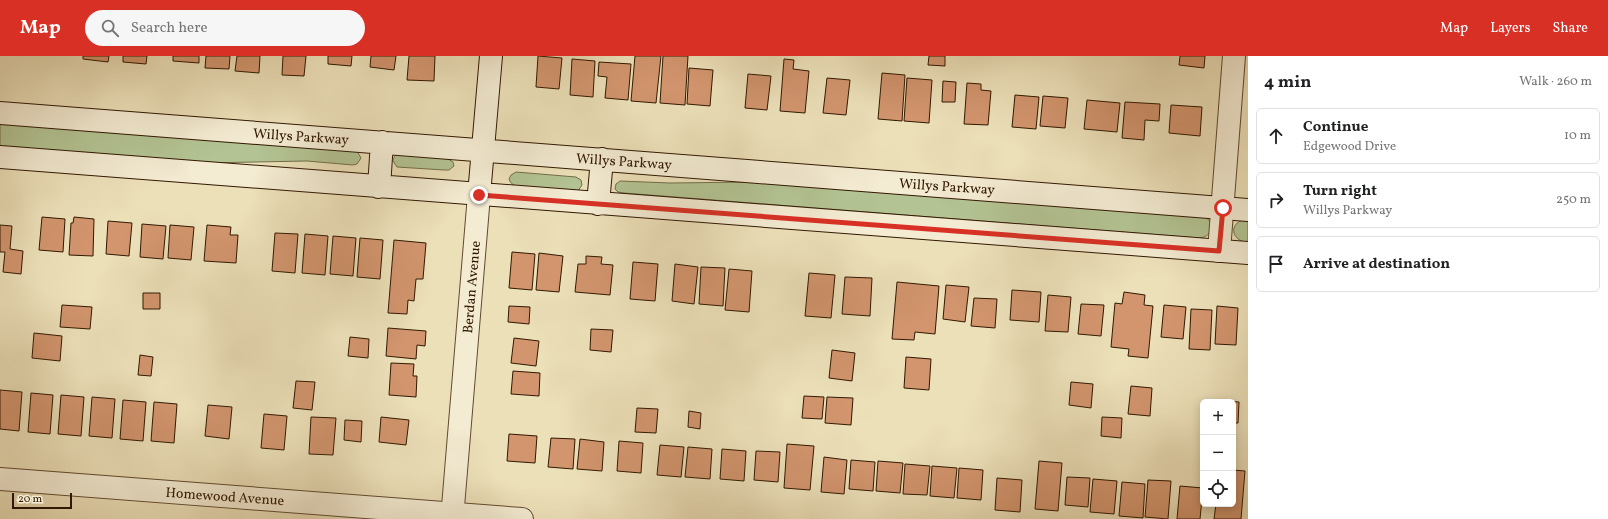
<!DOCTYPE html>
<html lang="en">
<head>
<meta charset="utf-8">
<style>
	body { margin:0; font-family:Vollkorn,serif; background:#f6f6f6; color:#202124 }
	.controls { position:absolute; right:12px; bottom:12px; display:grid; overflow:hidden; border-radius:6px; box-shadow:0 2px 10px #0003 }
	.controls button { width:36px; height:36px; display:grid; place-items:center; padding:0; border:0; border-bottom:1px solid #e0e0e0; background:#fff; color:#202124; font:20px sans-serif }
	.scale { position:absolute; left:12px; bottom:10px; width:60px; box-sizing:border-box; padding-left:4px; border:2px solid #311800; border-top:0; font-size:11px; line-height:14px; white-space:nowrap; color:#311800; -webkit-text-stroke:3px #f3ebd2; paint-order:stroke }
	.stop { position:absolute; width:12px; height:12px; margin:-9px; border:3px solid #d93025; border-radius:50%; background:#fff }
	.stop.end { background:#d93025; border-color:#fff; box-shadow:0 1px 4px #0008 }
	.list { margin:0; padding:0; list-style:none }
	h2 { display:flex; justify-content:space-between; align-items:center; height:52px; margin:0; padding:0 16px; font-size:17px }
	h2 small { font-size:13px; font-weight:400; color:#757577 }
	.list li { display:grid; grid-template-columns:26px 1fr auto; gap:12px; align-items:center; box-sizing:border-box; height:56px; margin:0 8px 8px; padding:0 8px; border:1px solid #e0e0e0; border-radius:6px }
	.list b { display:block; font-size:15px; white-space:nowrap }
	.list p { margin:0; font-size:13px; white-space:nowrap; color:#757577 }
	.list em { font-size:13px; font-style:normal; color:#757577 }
	.icon { flex:none; width:22px; height:22px; fill:none; stroke:currentColor; stroke-width:2; stroke-linecap:round; stroke-linejoin:round }
	.map { position:relative; flex:none; width:1248px; height:463px; overflow:hidden }
	header { display:flex; align-items:center; gap:24px; box-sizing:border-box; height:56px; padding:0 20px; background:#d93025; color:#fff }
	header strong { font-size:19px }
	nav { display:flex; gap:22px; margin-inline-start:auto; font-size:14px }
	.search { width:280px; height:36px; background:#f6f6f6; display:flex; align-items:center; gap:10px; box-sizing:border-box; padding:0 14px; border-radius:22px; color:#757577; font-size:15px }
	main { display:flex }
	aside { flex:1; background:#fff }
	.map>svg:first-child { display:block }
	.green { fill:#b3c393; stroke:#726e4a }
	.building { fill:#d2956e; stroke:#311800 }
	.lines { fill:none; stroke-linecap:round; stroke-linejoin:round }
	.minor-casing { stroke:#604a2e; stroke-width:24 }
	.tertiary-casing { stroke:#604a2e; stroke-width:24 }
	.secondary-casing { stroke:#311800; stroke-width:24 }
	.minor { stroke:#f3ebd2; stroke-width:22 }
	.tertiary { stroke:#f3ebd2; stroke-width:22 }
	.secondary { stroke:#f3ebd2; stroke-width:22 }
	.route { stroke:#d93025; stroke-width:5 }
	.labels { text-anchor:middle; stroke-width:3.5; stroke-linejoin:round; paint-order:stroke }
	.street-label { font-size:14px; fill:#311800; stroke:#f3ebd2 }
</style>
</head>
<body>
<header>
<strong>Map</strong>
<div class="search"><svg class="icon" aria-label="search" viewBox="0 0 24 24"><circle cx="10" cy="10" r="6"/><path d="M15 15l6 6"/></svg>Search here</div>
<nav><a>Map</a><a>Layers</a><a>Share</a></nav>
</header>
<main>
<div class="map">
<svg width="1248" height="463" viewBox="0 0 1248 463">
	<rect width="100%" height="100%" fill="#ece0b9"/>
	<filter id="stains"><feTurbulence type="fractalNoise" baseFrequency=".005" numOctaves="4"/><feColorMatrix values="0 0 0 0 .2 0 0 0 0 .09 0 0 0 0 .02 0 0 0 .5 -.17"/></filter>
	<radialGradient id="worn" r=".72"><stop offset=".6" stop-color="#630" stop-opacity="0"/><stop offset="1" stop-color="#630" stop-opacity=".3"/></radialGradient>
	<path class="green" d="M0 65 357 95 361 102 357 108 353 109 307 105 204 107 0 92Z
		M402 96 448 103 453 106 454 110 449 114H444L397 111 393 105C393 100 397 98 402 96Z
		M516 116 576 121 581 124 582 129 578 135 521 131C515 130 511 129 509 123L511 119Z
		M620 125 670 127 753 126 1206 161 1212 168C1211 177 1208 181 1199 182L624 137 618 136 615 133 616 128Z
		M1245 163 1248 164V187C1231 184 1228 168 1245 163Z"/>
	<path class="building" d="M83 0H109L108 6 83 3Z
		M123 0H147L146 8 123 6Z
		M173 0H199V7L173 5Z
		M206 0H230L229 13 205 12Z
		M237 0H260L259 17 235 15Z
		M283 0H306L304 20 282 19Z
		M328 0H352L351 10 328 8Z
		M371 0H396L394 14 370 11Z
		M409 0H435L434 25 407 24Z
		M538 0 562 2 559 33 536 31Z
		M635 0H661L656 47 631 45Z
		M663 0H688L685 49 660 47Z
		M929 0H945V10L928 9Z
		M1180 0H1205L1204 12 1179 9Z
		M572 3 595 5 593 41 570 39Z
		M784 3 794 4 793 13 809 15 805 57 780 55Z
		M599 6 631 8 628 44 605 42 607 21 598 20Z
		M689 12 713 14 710 50 687 48Z
		M882 17 905 19 902 65 878 63Z
		M748 18 771 20 767 54 745 52Z
		M827 22 850 24 846 59 823 57Z
		M907 22 932 24 929 67 904 65Z
		M943 25 956 26 955 46H942Z
		M967 27 981 28V34L991 35 988 69 964 68Z
		M1015 39 1039 41 1036 73 1012 71Z
		M1043 40 1068 42 1065 72 1040 70Z
		M1087 44 1120 47 1117 76 1084 73Z
		M1125 46 1160 48 1159 65 1145 64 1144 84 1122 82Z
		M1171 49 1202 51 1200 80 1169 77Z
		M42 161 65 163 63 196 39 194Z
		M74 161 94 163 93 200 69 199 71 167H73Z
		M108 165 132 167 129 200 106 198Z
		M142 168 166 170 163 203 140 201Z
		M0 169 12 170 10 193 23 195 21 218 3 216 5 196H0Z
		M170 169 194 171 191 204 168 202Z
		M207 169 231 171 230 179H238L236 207 204 205Z
		M275 177 298 178 295 217 272 215Z
		M305 178 328 180 325 219 302 217Z
		M333 180 356 182 353 220 330 218Z
		M360 182 383 184 380 223 357 221Z
		M394 184 426 187 423 223H416L414 245 408 244 407 258 388 257Z
		M512 196 535 198 532 234 509 232Z
		M539 197 563 200 559 236 536 234Z
		M586 200 602 201 601 208 613 209 610 239 575 236 578 208H586Z
		M633 206 658 208 655 245 630 243Z
		M675 208 698 211 694 248 672 245Z
		M701 211 725 212 723 250 699 248Z
		M729 213 752 215 749 256 725 254Z
		M809 217 835 219 831 262 805 260Z
		M845 221 872 222 870 260 842 258Z
		M897 226 939 230 935 278 915 276 914 284 892 283Z
		M946 229 969 231 965 266 943 263Z
		M1012 234 1041 236 1039 266 1010 264Z
		M1124 236 1145 239 1144 249 1153 250 1148 302 1128 300 1129 293 1111 291 1115 247 1122 248Z
		M143 237H160V253H143Z
		M1048 239 1071 241 1068 276 1045 275Z
		M974 242 997 243 995 272 971 270Z
		M1081 248 1104 249 1101 280 1078 278Z
		M62 249 92 251 90 273 60 271Z
		M1164 249 1186 251 1183 283 1161 281Z
		M509 250 530 251 529 268 508 266Z
		M1217 250 1238 252 1236 289 1215 288Z
		M1191 253 1212 254 1210 294 1189 293Z
		M388 272 426 275 425 290 417 289 416 303 386 300Z
		M591 273 613 274 611 296 590 294Z
		M34 277 62 280 60 305 32 302Z
		M350 281 369 283 368 302 348 300Z
		M514 282 539 285 536 310 511 307Z
		M832 294 855 297 852 325 829 322Z
		M140 299 153 301 151 320 138 319Z
		M906 301 931 303 929 334 904 332Z
		M391 307 414 308 413 320H417L416 341 389 339Z
		M513 315 540 317 539 340 511 338Z
		M296 325 315 326 312 354 293 352Z
		M1071 326 1093 328 1091 352 1069 349Z
		M1131 330 1152 332 1150 360 1128 358Z
		M0 334 22 336 19 375 0 373Z
		M31 337 53 339 50 378 28 376Z
		M61 339 84 341 81 380 58 378Z
		M804 340 824 341 822 363 802 362Z
		M92 341 115 343 112 382 89 380Z
		M827 341 853 342 851 369 825 367Z
		M123 344 146 346 143 385 120 383Z
		M1224 345 1239 346 1238 367H1233V346Z
		M154 346 177 348 174 387 151 385Z
		M208 349 232 351 229 383 205 380Z
		M637 352 658 353 656 377 635 376Z
		M689 355 701 357 700 373 688 371Z
		M264 358 287 360 284 394 261 392Z
		M311 361 336 362 333 399 309 398Z
		M381 361 409 364 406 389 379 386Z
		M1102 361 1122 362 1121 382 1101 380Z
		M345 364 362 365 361 386 344 384Z
		M509 378 537 380 535 407 507 405Z
		M551 382 575 383 573 413 548 411Z
		M580 383 604 386 602 415 577 413Z
		M619 385 643 387 641 417 617 415Z
		M787 388 814 390 810 434 784 432Z
		M660 389 684 391 681 421 657 419Z
		M688 391 712 393 710 423 685 421Z
		M722 393 746 395 744 425 720 423Z
		M756 395 780 396 778 426 754 424Z
		M824 401 847 404 844 438 821 436Z
		M851 404 875 406 873 435 849 433Z
		M878 405 903 407 900 437 876 435Z
		M1039 405 1062 407 1058 455 1035 453Z
		M905 408 930 410 927 439 903 438Z
		M932 410 957 412 954 442 930 440Z
		M959 412 983 414 981 444 957 442Z
		M1233 414 1245 415 1241 463H1214L1216 448H1233Z
		M1067 421 1090 422 1088 451 1065 449Z
		M997 422 1022 424 1020 456 995 454Z
		M1093 423 1117 425 1114 458 1090 456Z
		M1148 424 1171 425 1168 463 1145 461Z
		M1122 426 1145 428 1143 462 1119 460Z
		M1180 430 1203 432 1200 463H1177Z"/>
	<g class="lines">
		<g class="minor-casing">
			<path id="minor" d="M1219 195 1234 0
				M0 423 522 463"/>
		</g>
		<g class="tertiary-casing">
			<path id="tertiary" d="M452 463 479 139"/>
		</g>
		<g class="secondary-casing">
			<path id="secondary" d="M0 57 1248 154
				M0 101 1248 197
				M379 131 382 86
				M479 139 491 0
				M598 148 602 103"/>
		</g>
		<use href="#minor" class="minor"/>
		<use href="#tertiary" class="tertiary"/>
		<use href="#secondary" class="secondary"/>
	</g>
	<g class="lines">
		<path class="route" d="M479 139 1219 195 1223 152"/>
	</g>
	<g class="labels">
		<g class="street-label">
			<text transform="translate(301 80) rotate(4)" y="5">Willys Parkway</text>
			<text transform="translate(624 105) rotate(4)" y="5">Willys Parkway</text>
			<text transform="translate(947 130) rotate(4)" y="5">Willys Parkway</text>
			<text transform="translate(471 231) rotate(-85)" y="5">Berdan Avenue</text>
			<text transform="translate(225 440) rotate(4)" y="5">Homewood Avenue</text>
		</g>
	</g>
	<rect width="100%" height="100%" filter="url(#stains)"/>
	<rect width="100%" height="100%" fill="url(#worn)"/>
</svg>
<div class="controls">
<button>+</button>
<button>−</button>
<button><svg class="icon" aria-label="locate" viewBox="0 0 24 24"><circle cx="12" cy="12" r="6"/><path d="M12 2v4M12 18v4M2 12h4M18 12h4"/></svg></button>
</div>
<div class="scale">20 m</div>
<div class="stop" style="left:1223px;top:152px"></div>
<div class="stop end" style="left:479px;top:139px"></div>
</div>
<aside>
<h2>4 min<small>Walk · 260 m</small></h2>
<ul class="list">
<li><svg class="icon" aria-label="ahead" viewBox="0 0 24 24"><path d="M12 20V5M6 11l6-6 6 6"/></svg><div><b>Continue</b><p>Edgewood Drive</p></div><em>10 m</em></li>
<li><svg class="icon" aria-label="right" viewBox="0 0 24 24"><path d="M7 20v-9h11M14 6l5 5-5 5"/></svg><div><b>Turn right</b><p>Willys Parkway</p></div><em>250 m</em></li>
<li><svg class="icon" aria-label="arrive" viewBox="0 0 24 24"><path d="M6 21V4h12l-3 4 3 4H6"/></svg><div><b>Arrive at destination</b></div></li>
</ul>
</aside>
</main>
</body>
</html>
